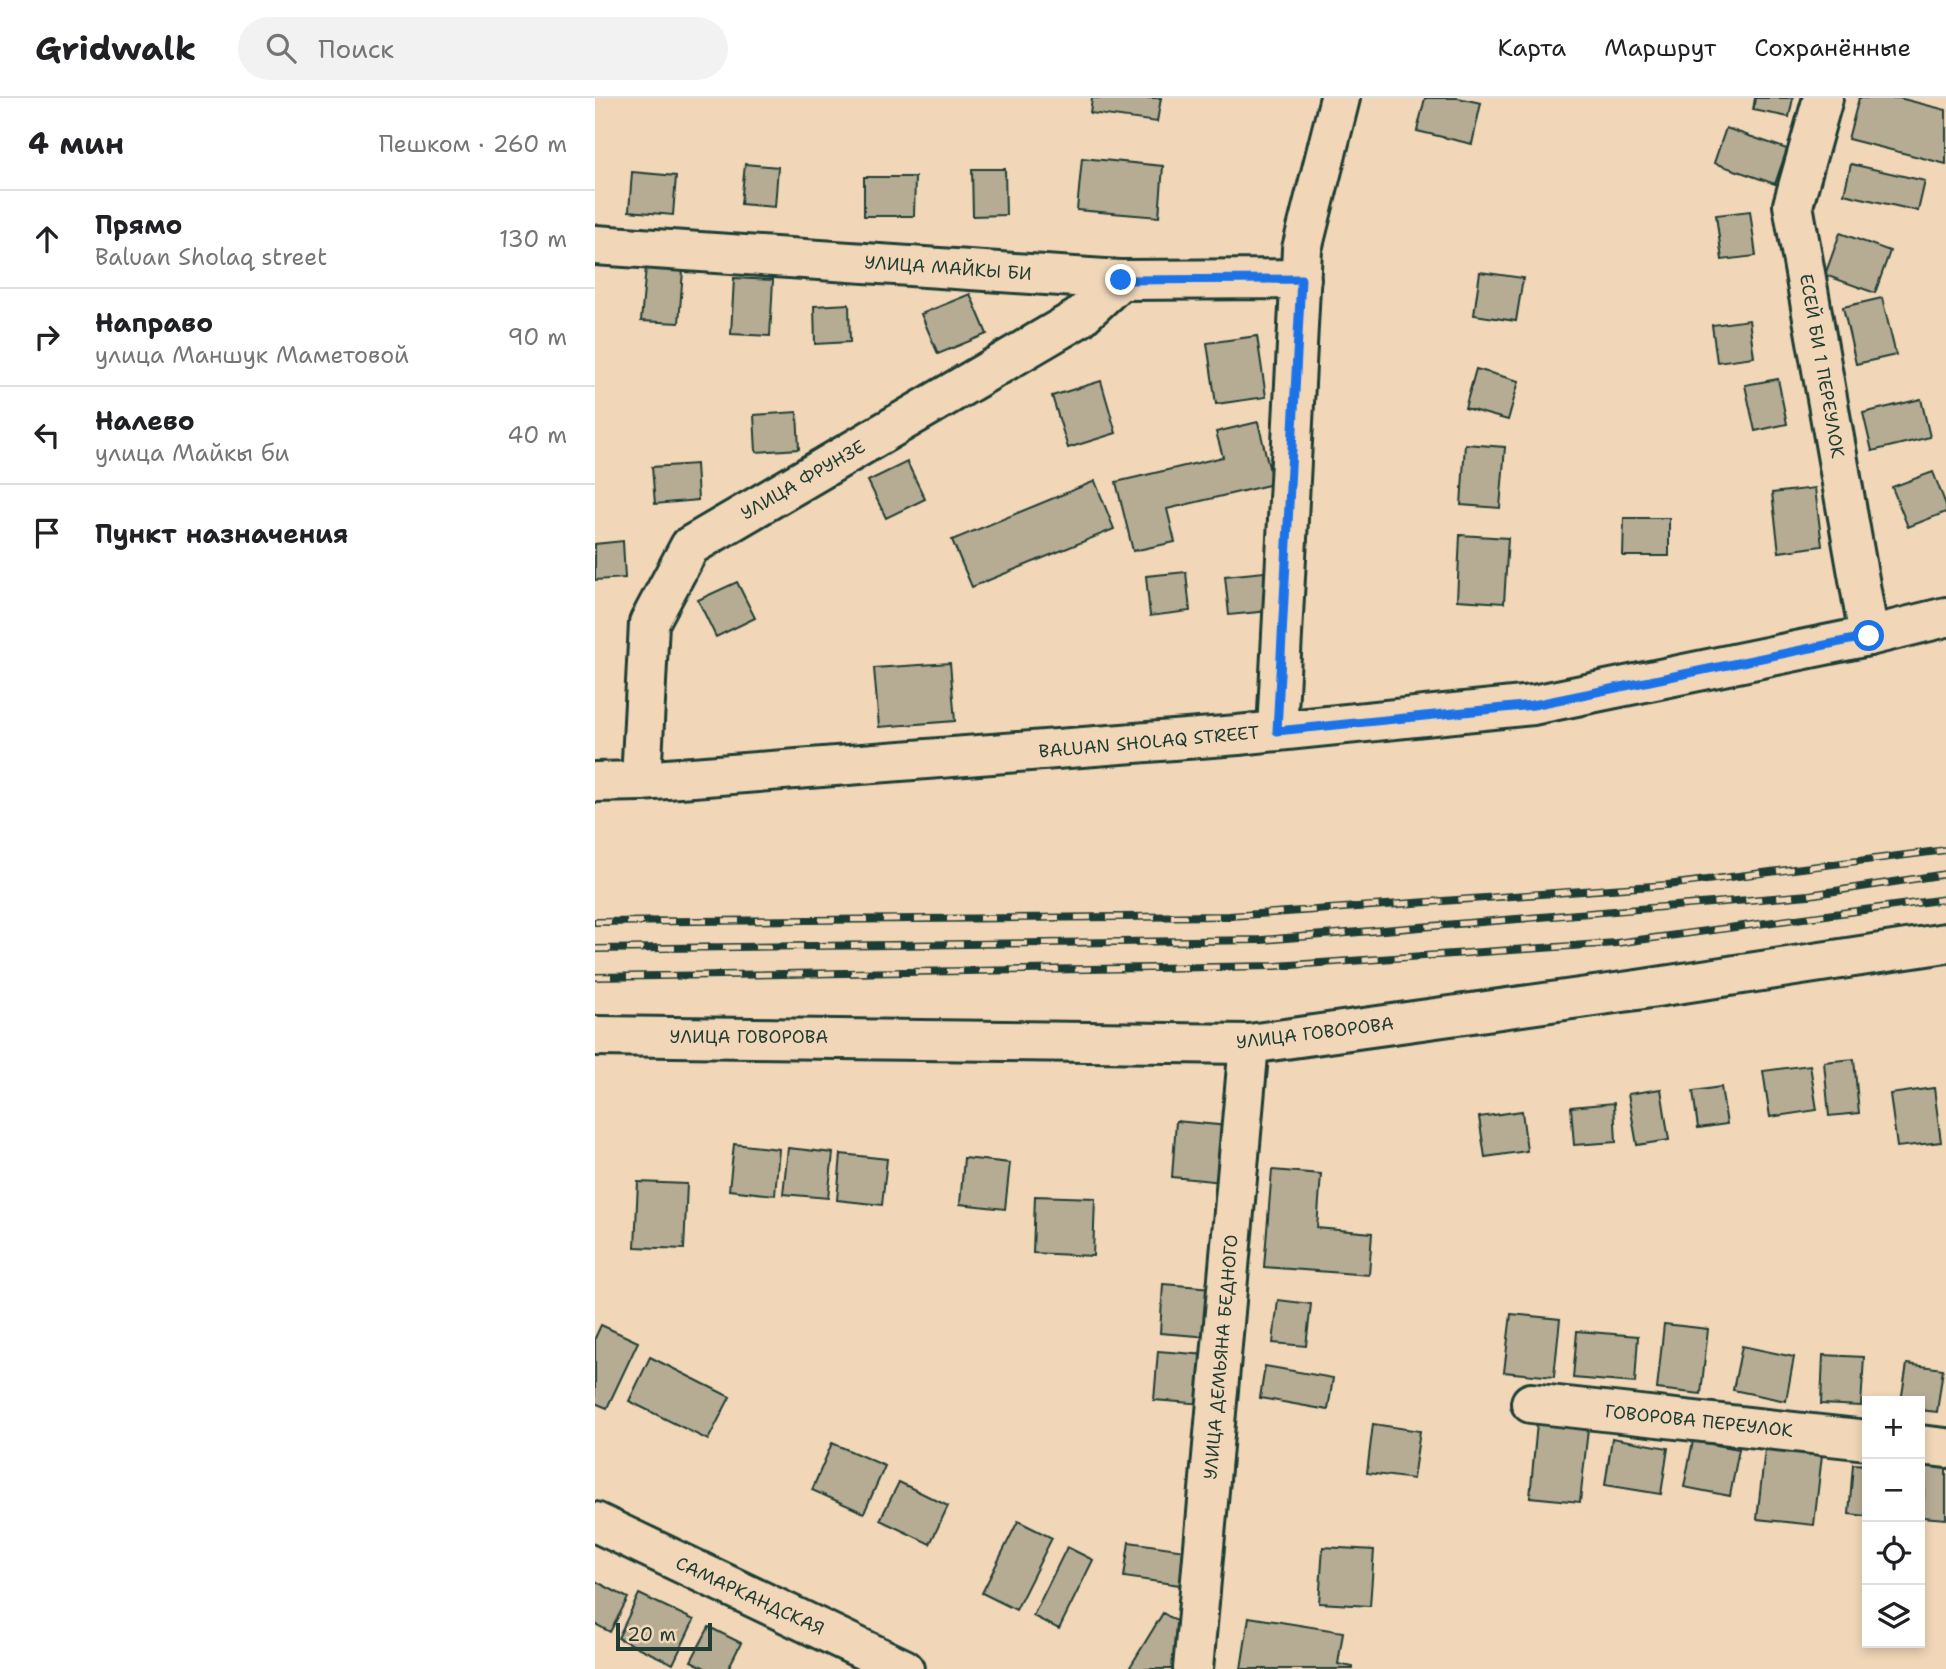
<!DOCTYPE html>
<html lang="ru">
<head>
<meta charset="utf-8">
<style>
	body { margin:0; font-family:"Shantell Sans",sans-serif; background:#f2f2f2; color:#202124 }
	.controls { position:absolute; right:21px; bottom:21px; display:grid; overflow:hidden; border-radius:0px; box-shadow:0 4px 10px #0003 }
	.controls button { width:63px; height:63px; display:grid; place-items:center; padding:0; border:0; border-bottom:2px solid #e0e0e0; background:#fff; color:#202124; font:35px sans-serif }
	.scale { position:absolute; left:21px; bottom:18px; width:96px; box-sizing:border-box; padding-left:7px; border:4px solid #1f3d34; border-top:0; font-size:19px; line-height:24px; white-space:nowrap; color:#1f3d34; -webkit-text-stroke:5px #f1d7b8; paint-order:stroke }
	.stop { position:absolute; width:21px; height:21px; margin:-16px; border:5px solid #1a73e8; border-radius:50%; background:#fff }
	.stop.end { background:#1a73e8; border-color:#fff; box-shadow:0 2px 7px #0008 }
	.list { margin:0; padding:0; list-style:none }
	h2 { display:flex; justify-content:space-between; align-items:center; height:91px; margin:0; padding:0 28px; font-size:30px }
	h2 small { font-size:23px; font-weight:400; color:#757577 }
	.list li { display:grid; grid-template-columns:46px 1fr auto; gap:21px; align-items:center; box-sizing:border-box; height:98px; padding:0 28px; border-top:2px solid #e0e0e0 }
	.list b { display:block; font-size:26px; white-space:nowrap }
	.list p { margin:0; font-size:23px; white-space:nowrap; color:#757577 }
	.list em { font-size:23px; font-style:normal; color:#757577 }
	.icon { flex:none; width:38px; height:38px; fill:none; stroke:currentColor; stroke-width:2; stroke-linecap:round; stroke-linejoin:round }
	.map { position:relative; flex:none; width:1351px; height:1571px; overflow:hidden }
	header { display:flex; align-items:center; gap:42px; box-sizing:border-box; height:98px; padding:0 35px; background:#fff; border-bottom:2px solid #e0e0e0 }
	header strong { font-size:33px }
	nav { display:flex; gap:38px; margin-inline-start:auto; font-size:24px }
	.search { width:490px; height:63px; background:#f2f2f2; display:flex; align-items:center; gap:18px; box-sizing:border-box; padding:0 24px; border-radius:38px; color:#757577; font-size:26px }
	main { display:flex }
	aside { flex:1; background:#fff }
	.map>svg:first-child { display:block }
	.building { fill:#b6ac94; stroke:#1f3d34; stroke-width:2 }
	.lines { fill:none; stroke-linecap:round; stroke-linejoin:round }
	.minor-casing { stroke:#1f3d34; stroke-width:44 }
	.major-casing { stroke:#1f3d34; stroke-width:44 }
	.minor { stroke:#f1d7b8; stroke-width:38 }
	.major { stroke:#f1d7b8; stroke-width:38 }
	.rail-casing { stroke:#1f3d34; stroke-width:8 }
	.rail { stroke:#f1d7b8; stroke-width:5; stroke-dasharray:16; stroke-linecap:butt }
	.route { stroke:#1a73e8; stroke-width:9 }
	.labels { text-anchor:middle; stroke-width:6; stroke-linejoin:round; paint-order:stroke }
	.street-label { font-size:18px; fill:#1f3d34; stroke:#f1d7b8 }
</style>
</head>
<body>
<header>
<strong>Gridwalk</strong>
<div class="search"><svg class="icon" aria-label="search" viewBox="0 0 24 24"><circle cx="10" cy="10" r="6"/><path d="M15 15l6 6"/></svg>Поиск</div>
<nav><a>Карта</a><a>Маршрут</a><a>Сохранённые</a></nav>
</header>
<main>
<aside>
<h2>4 мин<small>Пешком · 260 m</small></h2>
<ul class="list">
<li><svg class="icon" aria-label="ahead" viewBox="0 0 24 24"><path d="M12 20V5M6 11l6-6 6 6"/></svg><div><b>Прямо</b><p>Baluan Sholaq street</p></div><em>130 m</em></li>
<li><svg class="icon" aria-label="right" viewBox="0 0 24 24"><path d="M7 20v-9h11M14 6l5 5-5 5"/></svg><div><b>Направо</b><p>улица Маншук Маметовой</p></div><em>90 m</em></li>
<li><svg class="icon" aria-label="left" viewBox="0 0 24 24"><path d="M17 20v-9H6M10 6l-5 5 5 5"/></svg><div><b>Налево</b><p>улица Майкы би</p></div><em>40 m</em></li>
<li><svg class="icon" aria-label="arrive" viewBox="0 0 24 24"><path d="M6 21V4h12l-3 4 3 4H6"/></svg><div><b>Пункт назначения</b></div></li>
</ul>
</aside>
<div class="map">
<svg width="1351" height="1571" viewBox="0 0 1351 1571">
	<rect width="100%" height="100%" fill="#f1d7b8"/>
	<filter id="ink" filterUnits="userSpaceOnUse"><feTurbulence type="fractalNoise" baseFrequency=".0143" numOctaves="2"/><feDisplacementMap in="SourceGraphic" scale="14" xChannelSelector="R" yChannelSelector="G"/><feConvolveMatrix kernelMatrix="1 2 1 2 8 2 1 2 1" color-interpolation-filters="sRGB"/></filter>
	<g filter="url(#ink)">
		<path class="building" d="M497 0H566L562 24 495 15Z
			M830 0H863L886 5 877 46 822 33Z
			M1160 0H1198L1194 19 1158 12Z
			M1264 0H1304L1351 12V66L1253 41Z
			M1131 30 1192 51 1180 86 1119 65Z
			M487 60 568 68 564 119 482 112Z
			M150 66 183 69 180 109 146 106Z
			M1256 66 1330 83 1323 113 1249 96Z
			M377 71H410L411 117 378 118Z
			M37 74 81 78 78 117 34 113Z
			M269 79H320L319 118H269Z
			M1155 113 1161 158 1127 162 1121 117Z
			M1245 135 1295 153 1280 195 1230 177Z
			M51 169 88 172 84 225 46 223Z
			M885 174 928 180 921 223 879 217Z
			M139 180 178 182 175 238 136 236Z
			M375 196 392 236 343 256 326 216Z
			M1287 200 1301 257 1261 266 1248 209Z
			M254 206 255 244 220 246 219 208Z
			M1154 222 1159 259 1122 264 1117 227Z
			M662 238 671 299 621 306 612 245Z
			M881 271 924 283 913 322 870 310Z
			M1183 281 1192 326 1160 333 1150 287Z
			M506 283 521 335 473 350 457 298Z
			M1326 301 1335 339 1277 353 1268 315Z
			M202 314 204 351 161 354 159 317Z
			M663 324 678 386 572 411 580 444 538 453 521 384 628 359 621 334Z
			M870 346 910 349 905 410 866 407Z
			M312 364 330 401 291 420 273 383Z
			M101 366 103 402 60 406 57 369Z
			M1338 374 1351 407V414L1313 429 1297 389Z
			M500 383 519 431 377 489 357 442Z
			M1220 390 1227 448 1184 454 1177 395Z
			M1029 420H1074V458H1028Z
			M865 437 913 440 909 505 862 502Z
			M28 443 30 480 0 482V446Z
			M591 474 595 513 555 518 551 478Z
			M669 474 674 513 634 517 630 478Z
			M142 484 160 520 121 539 103 502Z
			M355 565 360 623 284 629 279 570Z
			M1259 961 1264 1015 1234 1018 1229 964Z
			M1215 967 1222 1012 1175 1019 1168 973Z
			M1126 989 1132 1026 1103 1030 1098 993Z
			M1339 990 1346 1044 1302 1049 1295 996Z
			M1066 991 1074 1042 1042 1047 1033 996Z
			M1019 1005 1021 1044 979 1047 976 1009Z
			M927 1013 932 1053 890 1059 884 1019Z
			M581 1023 633 1028 628 1084 577 1079Z
			M139 1046 184 1051 180 1097 134 1092Z
			M193 1050 238 1055 233 1100 188 1096Z
			M246 1056 292 1061 287 1107 242 1102Z
			M369 1060 415 1065 410 1111 365 1106Z
			M677 1072 726 1076 722 1130 777 1135 774 1177 669 1169Z
			M43 1084 92 1086 89 1151 40 1149Z
			M440 1098 500 1100 498 1158 438 1155Z
			M568 1186 618 1190 615 1239 565 1235Z
			M683 1202 716 1206 711 1248 678 1245Z
			M916 1216 965 1221 959 1279 909 1274Z
			M1069 1226 1113 1231 1106 1296 1062 1291Z
			M6 1227 43 1244 12 1310 0 1305V1240Z
			M982 1233 1043 1238 1040 1285 978 1280Z
			M1147 1248 1199 1259 1191 1303 1138 1292Z
			M563 1253 612 1257 609 1306 559 1302Z
			M1228 1257 1269 1259 1266 1308 1226 1306Z
			M55 1259 135 1299 113 1342 34 1303Z
			M1312 1266 1348 1271 1342 1314 1325 1312V1303H1306Z
			M670 1268 738 1280 733 1312 665 1300Z
			M942 1325 993 1331 985 1404 935 1399Z
			M778 1326 825 1333 818 1381 772 1375Z
			M1017 1340 1073 1350 1066 1396 1010 1387Z
			M1098 1343 1144 1351 1135 1398 1089 1389Z
			M237 1345 290 1368 269 1415 217 1392Z
			M1170 1351 1227 1357 1219 1427 1162 1421Z
			M1258 1366 1272 1367V1418L1254 1416Z
			M1331 1367 1351 1368V1421L1327 1419Z
			M304 1384 353 1408 335 1446 285 1422Z
			M423 1423 457 1440 421 1512 387 1495Z
			M534 1444 597 1453 592 1488 529 1479Z
			M472 1449 498 1462 464 1531 438 1518Z
			M728 1449 779 1452 775 1508 724 1505Z
			M0 1483 33 1500 15 1534 0 1526Z
			M44 1496 99 1522 78 1566 23 1540Z
			M568 1515 599 1534 576 1571H539L535 1569Z
			M654 1519 748 1534 743 1566 758 1569V1571H646Z
			M114 1529 146 1545 133 1571H112L96 1563Z"/>
		<g class="lines">
			<g class="minor-casing">
				<path id="minor" d="M1228 0 1198 107 1274 538
					M0 147 525 182 706 181
					M682 633 707 151 745 0
					M46 683 54 525 95 448 484 220 525 182
					M0 938 654 946 1042 892 1351 845
					M936 1305 1272 1342
					M1325 1347 1351 1350
					M0 1424 309 1571
					M598 1571 654 946"/>
			</g>
			<g class="major-casing">
				<path id="major" d="M0 684 46 683 643 637 938 607 1274 538 1351 519"/>
			</g>
			<use href="#minor" class="minor"/>
			<use href="#major" class="major"/>
			<g class="rail-casing">
				<path id="rail" d="M0 824 634 818 1072 787 1351 752
					M0 851 667 842 1214 797 1351 776
					M0 879 681 868 1021 845 1351 801"/>
			</g>
			<use href="#rail" class="rail"/>
		</g>
	</g>
	<g class="lines" filter="url(#ink)">
		<path class="route" d="M526 182 706 181 682 633 938 607 1274 538"/>
	</g>
	<g class="labels">
		<g class="street-label">
			<text transform="translate(353 170) rotate(4)" y="6">УЛИЦА МАЙКЫ БИ</text>
			<text transform="translate(1227 268) rotate(80)" y="6">ЕСЕЙ БИ 1 ПЕРЕУЛОК</text>
			<text transform="translate(208 382) rotate(-30)" y="6">УЛИЦА ФРУНЗЕ</text>
			<text transform="translate(554 644) rotate(-5)" y="6">BALUAN SHOLAQ STREET</text>
			<text transform="translate(720 935) rotate(-7)" y="6">УЛИЦА ГОВОРОВА</text>
			<text x="154" y="945">УЛИЦА ГОВОРОВА</text>
			<text transform="translate(626 1259) rotate(-85)" y="6">УЛИЦА ДЕМЬЯНА БЕДНОГО</text>
			<text transform="translate(1104 1323) rotate(6)" y="6">ГОВОРОВА ПЕРЕУЛОК</text>
			<text transform="translate(155 1498) rotate(25)" y="6">САМАРКАНДСКАЯ</text>
		</g>
	</g>
</svg>
<div class="controls">
<button>+</button>
<button>−</button>
<button><svg class="icon" aria-label="locate" viewBox="0 0 24 24"><circle cx="12" cy="12" r="6"/><path d="M12 2v4M12 18v4M2 12h4M18 12h4"/></svg></button>
<button><svg class="icon" aria-label="layers" viewBox="0 0 24 24"><path d="M12 4l9 5-9 5-9-5zM3 14l9 5 9-5"/></svg></button>
</div>
<div class="scale">20 m</div>
<div class="stop" style="left:1274px;top:538px"></div>
<div class="stop end" style="left:526px;top:182px"></div>
</div>
</main>
</body>
</html>
